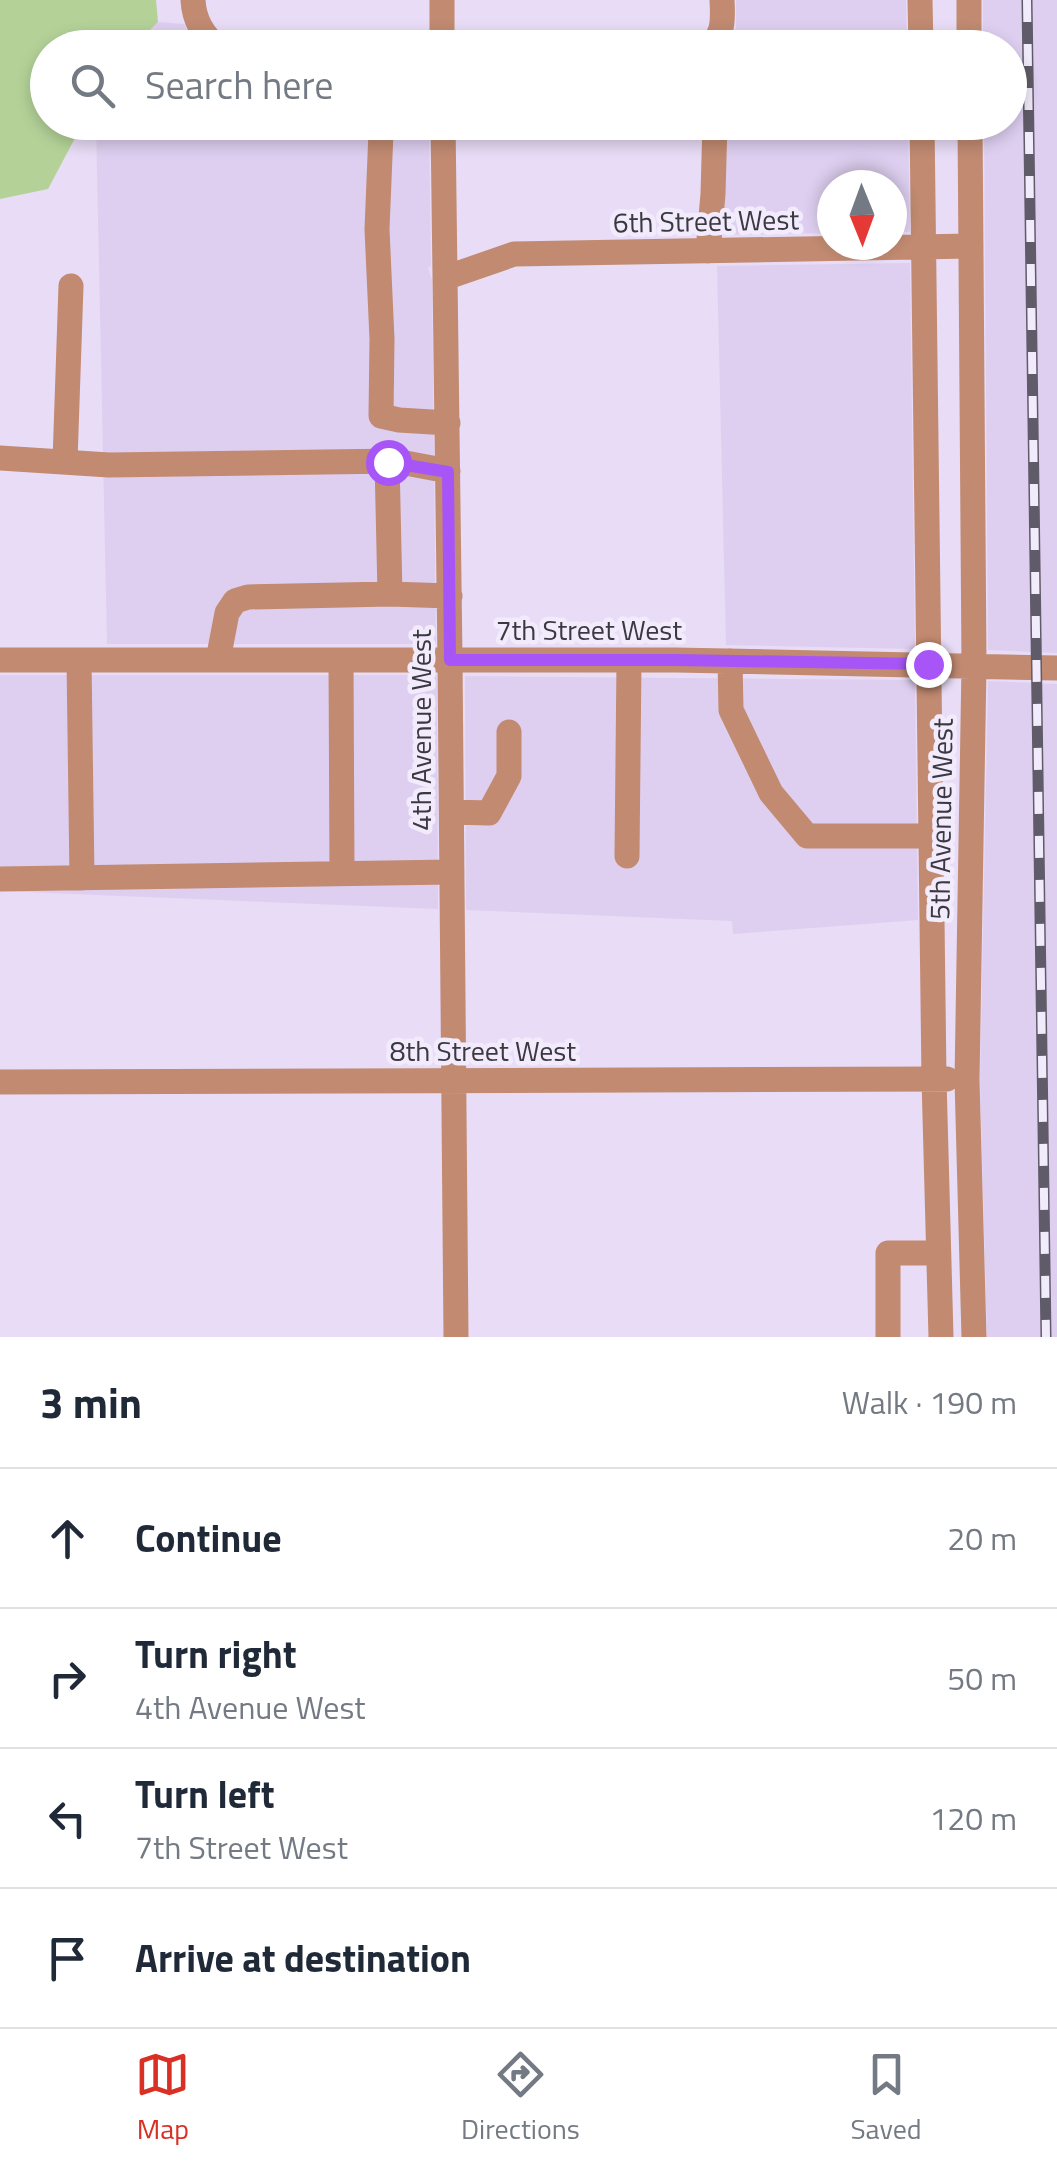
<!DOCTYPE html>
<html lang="en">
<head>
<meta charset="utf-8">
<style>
	body { margin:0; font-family:"Titillium Web",sans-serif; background:#f6f6f7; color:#1f2937 }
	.compass { position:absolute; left:817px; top:170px; width:90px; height:90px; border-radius:50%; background:#fff; box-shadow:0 5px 15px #0003; rotate:179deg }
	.stop { position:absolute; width:30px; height:30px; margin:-22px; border:8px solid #a855f7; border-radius:50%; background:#fff }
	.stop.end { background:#a855f7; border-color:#fff; box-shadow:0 2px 10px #0008 }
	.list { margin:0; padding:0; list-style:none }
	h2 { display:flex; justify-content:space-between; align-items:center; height:130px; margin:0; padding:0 40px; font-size:42px }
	h2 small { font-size:32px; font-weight:400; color:#747a83 }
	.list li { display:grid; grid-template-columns:65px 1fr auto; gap:30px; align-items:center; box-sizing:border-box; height:140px; padding:0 40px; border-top:2px solid #e0e1e3 }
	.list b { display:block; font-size:38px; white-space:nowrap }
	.list p { margin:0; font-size:32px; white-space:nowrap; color:#747a83 }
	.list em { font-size:32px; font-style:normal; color:#747a83 }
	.icon { flex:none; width:55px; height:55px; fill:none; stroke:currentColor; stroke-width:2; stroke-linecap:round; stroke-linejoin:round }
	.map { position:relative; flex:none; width:1057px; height:1337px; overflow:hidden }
	.search { position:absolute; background:#fff; box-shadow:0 5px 15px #0003; left:30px; right:30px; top:30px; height:110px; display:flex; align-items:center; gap:25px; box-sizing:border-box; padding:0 35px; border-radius:55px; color:#747a83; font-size:38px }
	.sheet { height:690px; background:#fff }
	nav { display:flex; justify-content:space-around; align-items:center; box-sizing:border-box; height:140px; border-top:2px solid #e0e1e3; background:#fff; font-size:28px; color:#747a83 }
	nav a { display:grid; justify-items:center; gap:5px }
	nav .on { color:#d93025 }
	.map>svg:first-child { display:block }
	.built { fill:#decff0 }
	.green { fill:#b4d298 }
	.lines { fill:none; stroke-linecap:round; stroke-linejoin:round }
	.minor { stroke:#c18a71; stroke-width:25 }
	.rail-casing { stroke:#605b68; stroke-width:11 }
	.rail { stroke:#f2ebfc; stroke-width:8; stroke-dasharray:22; stroke-linecap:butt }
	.route { stroke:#a855f7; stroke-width:12 }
	.labels { text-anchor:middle; stroke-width:9; stroke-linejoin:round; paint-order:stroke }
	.street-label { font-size:28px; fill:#3c3842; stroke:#f2ebfc }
</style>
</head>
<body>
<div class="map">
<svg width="1057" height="1337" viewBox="0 0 1057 1337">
	<rect width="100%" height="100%" fill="#e8dcf6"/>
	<path class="built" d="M736 0H906L907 47H728L736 29Z
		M983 0H1057V653L988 650 984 123 1010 122V48L983 47Z
		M158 22 184 24 193 42 191 46 193 47 133 48Z
		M96 123H429L431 266 428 268 432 280 436 644H107Z
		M713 123H908L910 232H892V185H832V233L716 235Z
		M910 263 915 649 726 645 717 266Z
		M0 675H437L438 909 0 891Z
		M465 676 915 680 918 920 733 934 732 921 466 910Z
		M988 681 1057 684V1337H987L980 1080Z"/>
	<path class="green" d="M0 0H156L158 22 133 47 48 48V122L83 123 48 189 0 199Z"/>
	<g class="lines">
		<path class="minor" d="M193 0C194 20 203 36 219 48
			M920 0 921 48
			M969 0V48
			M442 48V0
			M701 48C725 41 723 20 722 0
			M443 122 450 660 456 1337
			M922 122 934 1079 941 1337
			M970 122 974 665 967 1080 974 1337
			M443 125 393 124 381 132 377 229 382 339 381 416 399 420 448 423
			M708 251 713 194 715 122
			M445 278 514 254 971 246
			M0 458 109 465 395 461 448 471
			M65 461 71 286
			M390 594 450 596
			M0 660H676L1057 668
			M79 660 82 878
			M218 660 227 613 235 601 248 597 390 594 387 461
			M341 660 342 872
			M730 661 731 710 771 793 807 836H931
			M452 812 489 813 509 776V732
			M627 856 629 661
			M0 879 452 872
			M0 1082 947 1079
			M888 1337V1253H938"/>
		<g class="rail-casing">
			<path id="rail" d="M1027 0 1046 1337"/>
		</g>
		<use href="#rail" class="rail"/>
	</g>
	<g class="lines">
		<path class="route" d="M388 462 448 472 450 660H676L928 664"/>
	</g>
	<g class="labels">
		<g class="street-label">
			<text transform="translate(706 221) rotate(-1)" y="10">6th Street West</text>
			<text x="589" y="640">7th Street West</text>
			<text transform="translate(421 730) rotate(-90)" y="10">4th Avenue West</text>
			<text transform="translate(941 819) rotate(-89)" y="10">5th Avenue West</text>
			<text x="483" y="1061">8th Street West</text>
		</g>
	</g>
</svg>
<svg class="compass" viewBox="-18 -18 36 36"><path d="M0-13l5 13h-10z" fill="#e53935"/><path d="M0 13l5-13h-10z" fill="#747a83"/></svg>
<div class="stop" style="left:388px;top:462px"></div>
<div class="stop end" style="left:928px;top:664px"></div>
<div class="search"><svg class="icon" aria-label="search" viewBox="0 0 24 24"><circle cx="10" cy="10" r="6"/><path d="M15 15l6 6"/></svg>Search here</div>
</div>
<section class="sheet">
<h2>3 min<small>Walk · 190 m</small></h2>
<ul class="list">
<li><svg class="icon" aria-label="ahead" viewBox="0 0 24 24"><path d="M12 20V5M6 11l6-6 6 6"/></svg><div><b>Continue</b></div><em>20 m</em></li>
<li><svg class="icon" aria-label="right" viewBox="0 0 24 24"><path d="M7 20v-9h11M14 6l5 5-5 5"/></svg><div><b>Turn right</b><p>4th Avenue West</p></div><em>50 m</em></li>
<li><svg class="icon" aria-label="left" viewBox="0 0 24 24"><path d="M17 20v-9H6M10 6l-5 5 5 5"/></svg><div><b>Turn left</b><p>7th Street West</p></div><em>120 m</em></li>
<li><svg class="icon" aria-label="arrive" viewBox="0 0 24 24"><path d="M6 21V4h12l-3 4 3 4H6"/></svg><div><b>Arrive at destination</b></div></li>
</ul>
</section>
<nav>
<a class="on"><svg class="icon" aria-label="map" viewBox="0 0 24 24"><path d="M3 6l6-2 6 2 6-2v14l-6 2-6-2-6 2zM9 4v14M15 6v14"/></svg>Map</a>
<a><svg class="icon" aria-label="directions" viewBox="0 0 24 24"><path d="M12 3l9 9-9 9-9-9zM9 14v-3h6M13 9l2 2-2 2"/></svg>Directions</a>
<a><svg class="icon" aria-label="saved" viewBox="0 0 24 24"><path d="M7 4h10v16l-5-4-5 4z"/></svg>Saved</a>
</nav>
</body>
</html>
